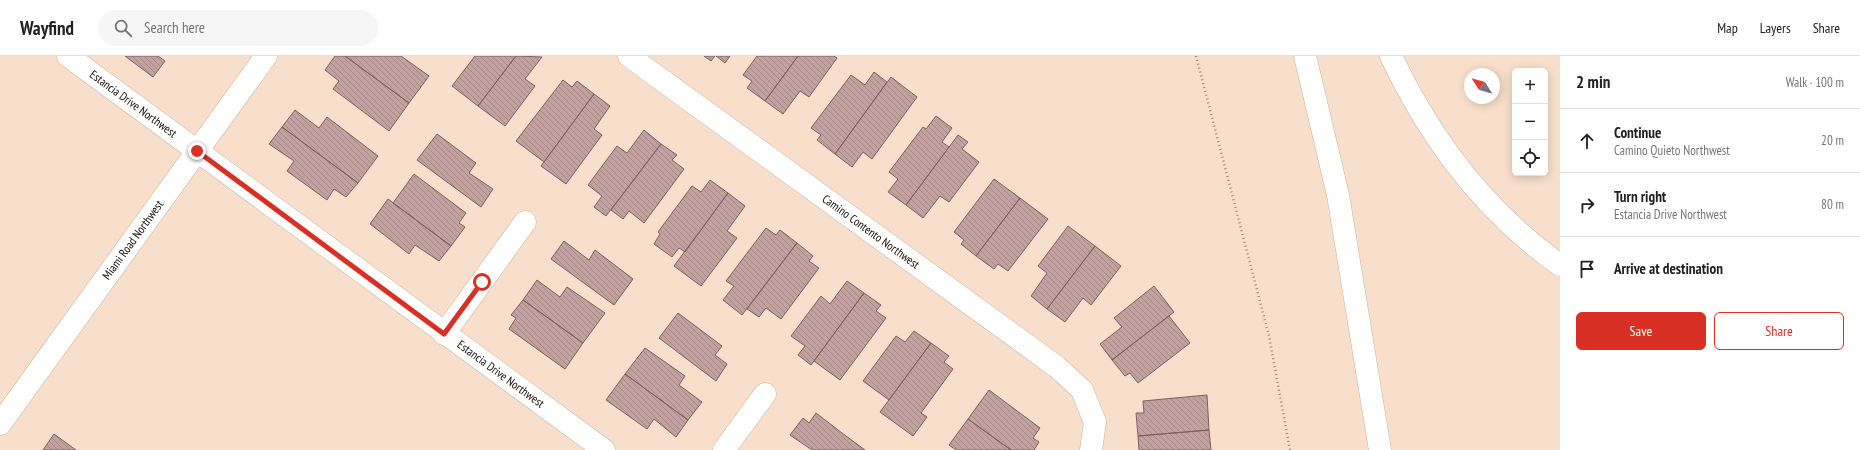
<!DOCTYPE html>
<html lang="en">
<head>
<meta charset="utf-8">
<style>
	body { margin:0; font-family:"PT Sans Narrow",sans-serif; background:#f6f6f6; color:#222 }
	.controls { position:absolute; right:12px; top:12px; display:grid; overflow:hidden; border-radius:6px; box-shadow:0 2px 10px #0003 }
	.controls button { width:36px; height:36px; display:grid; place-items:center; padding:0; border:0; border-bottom:1px solid #e0e0e0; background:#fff; color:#222; font:20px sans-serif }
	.compass { position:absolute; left:1464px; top:12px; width:36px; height:36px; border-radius:50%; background:#fff; box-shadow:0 2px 10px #0003; rotate:306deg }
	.stop { position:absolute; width:12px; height:12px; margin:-9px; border:3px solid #d93025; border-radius:50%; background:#fff }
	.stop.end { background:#d93025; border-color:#fff; box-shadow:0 1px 4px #0008 }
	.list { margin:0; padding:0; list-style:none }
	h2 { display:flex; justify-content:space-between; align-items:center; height:52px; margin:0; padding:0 16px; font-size:17px }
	h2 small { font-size:13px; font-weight:400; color:#767676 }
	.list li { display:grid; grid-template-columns:26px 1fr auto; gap:12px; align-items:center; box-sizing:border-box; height:64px; padding:0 16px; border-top:1px solid #e0e0e0 }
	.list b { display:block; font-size:15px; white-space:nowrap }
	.list p { margin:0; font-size:13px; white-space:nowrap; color:#767676 }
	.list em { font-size:13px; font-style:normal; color:#767676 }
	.actions { display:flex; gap:8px; padding:12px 16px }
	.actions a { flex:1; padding:9px 0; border:1px solid #d93025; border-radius:6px; text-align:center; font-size:14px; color:#d93025 }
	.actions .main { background:#d93025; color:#fff }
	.icon { flex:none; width:22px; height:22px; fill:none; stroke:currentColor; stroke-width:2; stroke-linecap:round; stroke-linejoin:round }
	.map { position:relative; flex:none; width:1560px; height:394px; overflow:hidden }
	header { display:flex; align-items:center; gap:24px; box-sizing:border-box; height:56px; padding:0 20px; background:#fff; border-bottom:1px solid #e0e0e0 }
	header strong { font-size:19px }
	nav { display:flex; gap:22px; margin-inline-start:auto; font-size:14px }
	.search { width:280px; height:36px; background:#f6f6f6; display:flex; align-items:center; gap:10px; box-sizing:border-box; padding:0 14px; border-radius:22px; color:#767676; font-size:15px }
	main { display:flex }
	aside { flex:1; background:#fff }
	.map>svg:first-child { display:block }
	.building { fill:url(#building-back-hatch); stroke:#7e605f }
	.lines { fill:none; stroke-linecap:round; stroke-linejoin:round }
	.street-casing { stroke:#cab29f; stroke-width:23 }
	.secondary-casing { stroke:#cab29f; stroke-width:23 }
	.highway-casing { stroke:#cab29f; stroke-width:23 }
	.path { stroke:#9c8a7b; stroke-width:2.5; stroke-dasharray:1 3; stroke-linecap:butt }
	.street { stroke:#fff; stroke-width:22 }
	.secondary { stroke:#fff; stroke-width:22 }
	.highway { stroke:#fff; stroke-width:22 }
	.route { stroke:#d93025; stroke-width:5 }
	.labels { text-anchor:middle; stroke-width:3; stroke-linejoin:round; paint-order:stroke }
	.street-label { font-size:12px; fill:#170f08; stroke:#feeee2 }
</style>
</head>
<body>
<header>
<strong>Wayfind</strong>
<div class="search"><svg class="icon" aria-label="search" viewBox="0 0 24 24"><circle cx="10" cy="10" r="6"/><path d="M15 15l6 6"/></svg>Search here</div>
<nav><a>Map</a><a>Layers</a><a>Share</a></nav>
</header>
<main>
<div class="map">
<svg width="1560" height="394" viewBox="0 0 1560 394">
	<defs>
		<pattern id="building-back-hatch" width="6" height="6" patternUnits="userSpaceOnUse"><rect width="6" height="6" fill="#c2a2a0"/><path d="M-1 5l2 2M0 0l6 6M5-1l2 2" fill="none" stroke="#a68a88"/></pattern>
	</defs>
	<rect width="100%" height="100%" fill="#f8dfcb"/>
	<path class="building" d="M125 0H158L165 5 153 21Z
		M335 0H345L409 47 389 75 333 33 339 25 325 14Z
		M345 0H401L429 20 409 47Z
		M475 0H516L478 50 452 30Z
		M516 0 542 1 525 23 535 30 505 70 478 50Z
		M704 0H715L711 5Z
		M716 0H730L725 7Z
		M757 0H798L765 45 747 32 752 25 743 19Z
		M798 0H834L837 2 809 41 800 35 783 58 765 45Z
		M874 16 887 26 835 98 817 84 821 79 811 72 851 19 865 29Z
		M891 21 917 41 872 103 863 96 852 111 835 98Z
		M563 24 572 31 577 25 594 38 544 106 516 85Z
		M594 38 610 50 594 73 602 79 566 128 541 110Z
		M295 54 319 72 327 61 378 100 358 127 282 71Z
		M936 60 952 72 942 86 949 91 906 149 888 136 898 123 889 116 923 71 926 73Z
		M282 71 358 127 346 141 334 133 327 144 287 115 294 105 269 88Z
		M644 74 661 88 606 160 594 151 602 140 588 129 617 90 627 97Z
		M437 78 476 107 469 117 493 133 481 151 417 104Z
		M958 79 968 86 962 93 979 106 949 146 940 140 923 162 906 149Z
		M661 88 677 99 672 104 684 113 644 167 629 155 623 163 611 154Z
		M414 118 466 157 459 167 465 171 451 190 393 147Z
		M994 123 1020 142 976 200 961 188 964 184 954 176Z
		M710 124 728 137 685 196 679 192 672 201 654 188 660 178 658 176 692 130 701 136Z
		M728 137 745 150 727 175 737 182 701 230 674 210Z
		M1020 142 1048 163 1008 215 998 208 994 213 976 200Z
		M388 143 451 190 439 205 415 189 409 198 370 168Z
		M1068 170 1095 190 1047 253 1031 240 1047 217 1038 210Z
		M766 172 776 179 780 174 797 187 742 259 723 244 734 230 726 225Z
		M564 185 589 204 595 194 633 223 614 249 551 203Z
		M797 187 813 200 809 205 819 212 781 263 766 252 759 261 747 253Z
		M1095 190 1121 210 1091 249 1083 242 1065 266 1047 253Z
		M537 224 560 241 567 231 605 257 583 287 523 244Z
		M847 225 864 237 811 309 798 299 805 290 791 280 821 240 830 248Z
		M1154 230 1174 256 1112 304 1100 288 1122 271 1114 262Z
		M864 237 881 249 876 255 886 262 840 324 814 305Z
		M523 244 583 287 565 313 509 273 516 262 511 259Z
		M678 257 722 290 715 299 727 308 716 325 659 282Z
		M1169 260 1190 287 1138 327 1130 317 1125 320 1112 304Z
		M914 275 931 287 889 344 863 325 896 280 905 286Z
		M931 287 949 300 944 306 953 313 921 357 927 361 913 380 880 356Z
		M645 292 685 320 679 329 702 346 688 364 625 318Z
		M625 318 688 364 676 381 654 363 647 373 606 344Z
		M989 334 1040 372 1033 382 1039 386 1034 394H1011L968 363Z
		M1207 339 1209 374 1138 380 1136 357H1144L1143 345Z
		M816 357 842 377 865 394H812L790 379 803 362 809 367Z
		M968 363 1011 394H956L949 389Z
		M1209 374 1211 394H1139L1138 380Z
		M54 378 76 394H43Z"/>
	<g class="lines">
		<g class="street-casing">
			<g id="street">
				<path id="s1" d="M629 0 1057 311 1082 334 1095 366 1091 394"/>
				<path d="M444 278 525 166"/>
				<path d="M724 394 765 338"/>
			</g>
		</g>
		<g class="secondary-casing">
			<g id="secondary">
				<path id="s2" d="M68 0 604 394"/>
				<path id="s3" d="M0 368 266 0"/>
			</g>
		</g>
		<g class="highway-casing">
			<path id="highway" d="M1305 0 1338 139 1380 394
				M1391 0C1430 83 1484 155 1560 209"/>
		</g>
		<path class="path" d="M1196 0 1269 280 1290 394"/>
		<use href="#street" class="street"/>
		<use href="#secondary" class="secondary"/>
		<use href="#highway" class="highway"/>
	</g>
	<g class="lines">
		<path class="route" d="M197 95 444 278 482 226"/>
	</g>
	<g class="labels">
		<g class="street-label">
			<text dy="4" stroke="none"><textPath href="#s2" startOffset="81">Estancia Drive Northwest</textPath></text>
			<text dy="4" stroke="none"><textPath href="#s1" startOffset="299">Camino Contento Northwest</textPath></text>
			<text dy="4" stroke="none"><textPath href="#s3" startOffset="227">Miami Road Northwest</textPath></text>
			<text dy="4" stroke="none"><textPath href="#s2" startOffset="537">Estancia Drive Northwest</textPath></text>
		</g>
	</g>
</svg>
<div class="controls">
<button>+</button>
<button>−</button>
<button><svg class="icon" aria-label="locate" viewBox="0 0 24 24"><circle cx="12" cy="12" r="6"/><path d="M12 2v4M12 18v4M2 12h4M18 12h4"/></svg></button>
</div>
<svg class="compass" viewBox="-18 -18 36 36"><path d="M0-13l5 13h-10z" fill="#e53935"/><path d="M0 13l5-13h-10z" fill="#767676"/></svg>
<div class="stop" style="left:482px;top:226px"></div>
<div class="stop end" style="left:197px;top:95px"></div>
</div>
<aside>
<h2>2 min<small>Walk · 100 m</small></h2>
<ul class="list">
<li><svg class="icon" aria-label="ahead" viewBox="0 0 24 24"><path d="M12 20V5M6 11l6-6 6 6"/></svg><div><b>Continue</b><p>Camino Quieto Northwest</p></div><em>20 m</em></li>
<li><svg class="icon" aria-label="right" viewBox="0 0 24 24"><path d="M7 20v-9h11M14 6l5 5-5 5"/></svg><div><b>Turn right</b><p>Estancia Drive Northwest</p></div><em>80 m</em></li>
<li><svg class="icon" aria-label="arrive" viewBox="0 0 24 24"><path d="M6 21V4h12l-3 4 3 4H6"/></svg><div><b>Arrive at destination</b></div></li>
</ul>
<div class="actions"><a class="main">Save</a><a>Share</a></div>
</aside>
</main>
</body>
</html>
